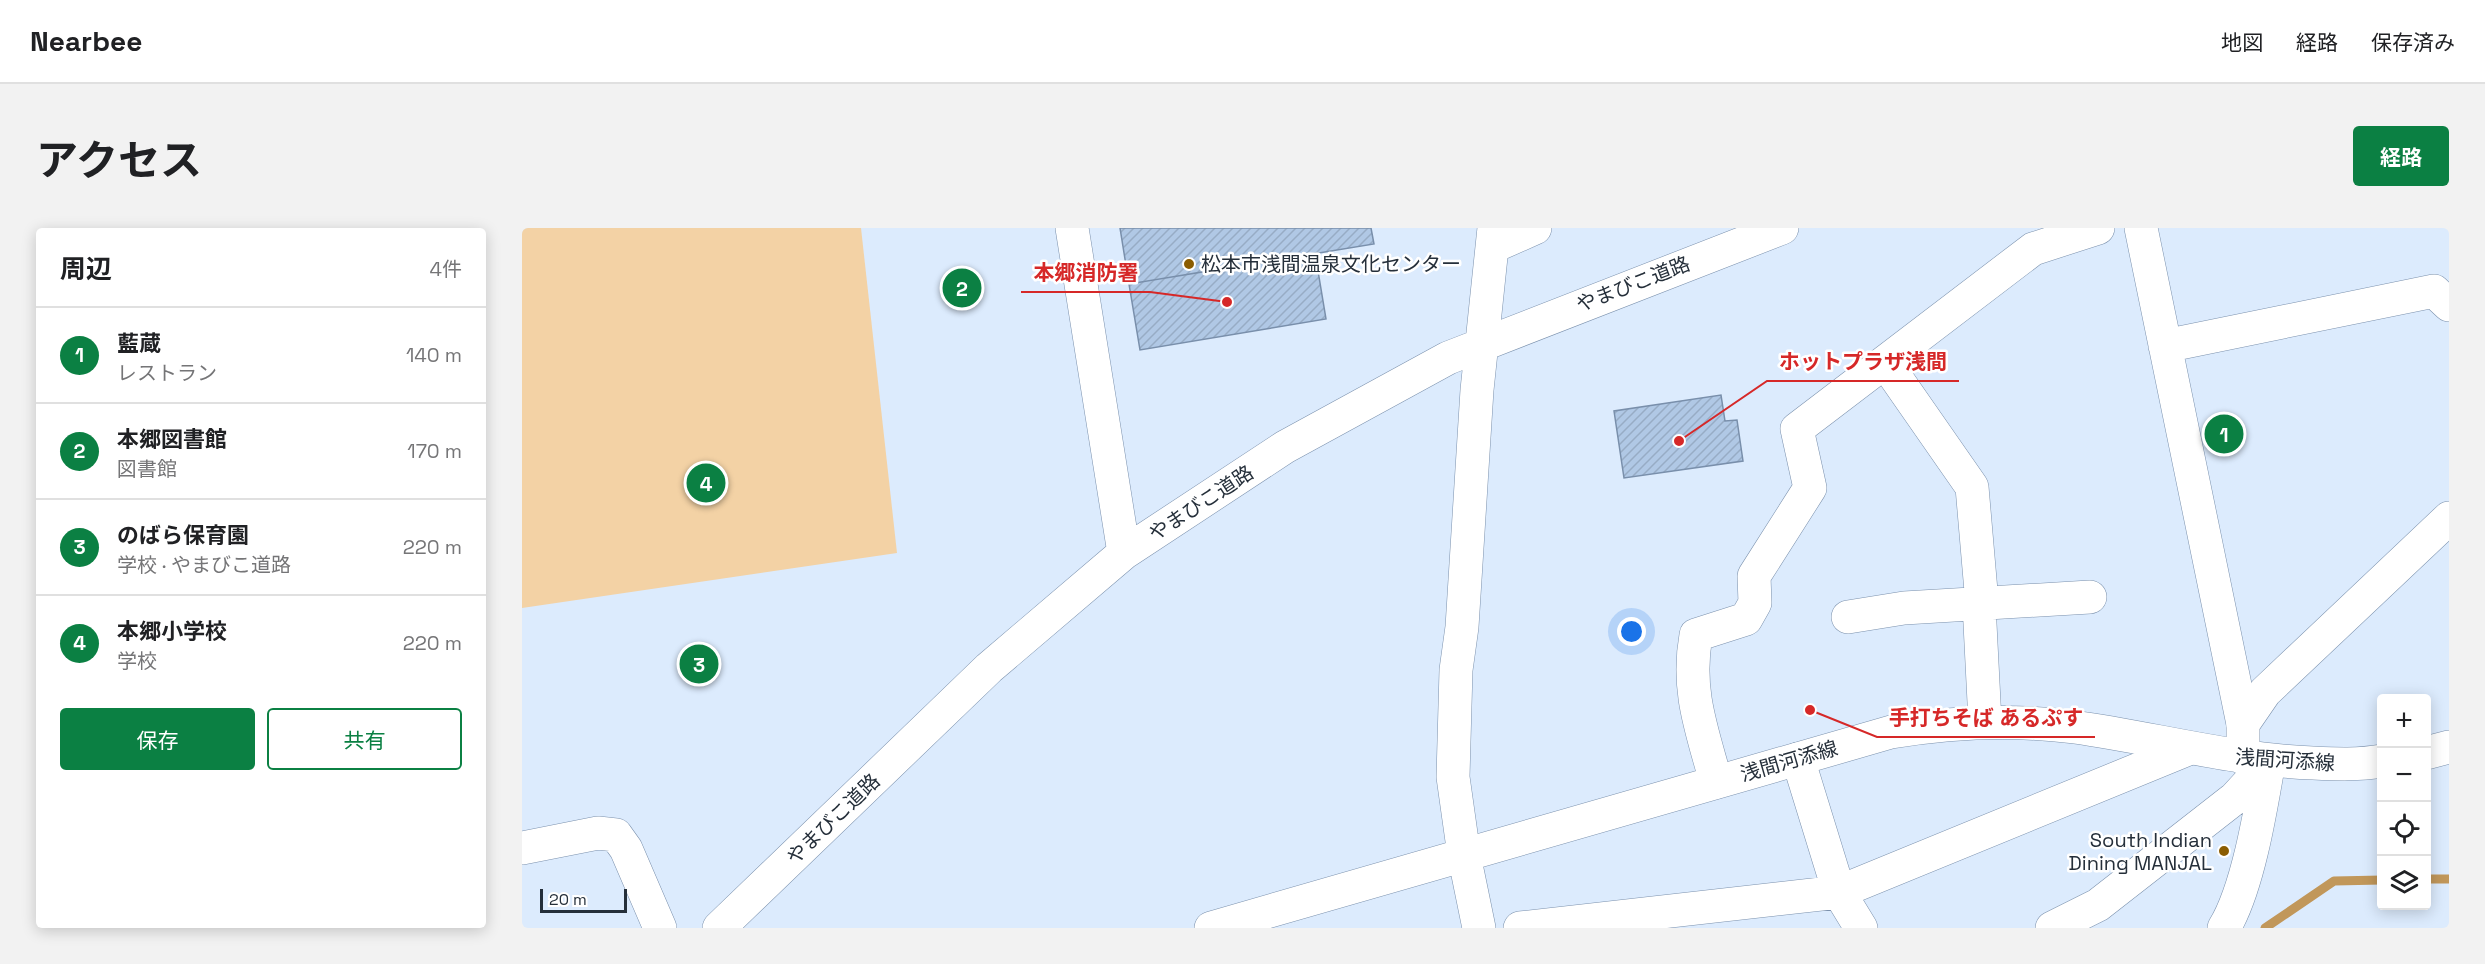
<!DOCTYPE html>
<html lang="ja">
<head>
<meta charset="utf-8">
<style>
	body { margin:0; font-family:"Space Grotesk","Noto Sans JP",sans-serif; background:#f2f2f2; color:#202124 }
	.controls { position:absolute; right:18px; bottom:18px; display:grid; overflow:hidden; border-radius:6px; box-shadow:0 3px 15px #0003 }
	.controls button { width:54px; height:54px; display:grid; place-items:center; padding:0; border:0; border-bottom:2px solid #e0e0e0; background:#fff; color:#202124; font:30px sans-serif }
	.scale { position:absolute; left:18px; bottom:15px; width:87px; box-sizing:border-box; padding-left:6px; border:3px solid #252f3a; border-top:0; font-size:16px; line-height:21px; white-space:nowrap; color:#252f3a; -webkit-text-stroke:4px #fff; paint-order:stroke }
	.you { position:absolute; left:1110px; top:404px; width:21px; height:21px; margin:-15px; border:4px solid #fff; border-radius:50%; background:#1a73e8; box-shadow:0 0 0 9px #1a73e833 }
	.badge { display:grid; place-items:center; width:39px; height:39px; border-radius:50%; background:#0b8043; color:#fff; font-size:20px; font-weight:700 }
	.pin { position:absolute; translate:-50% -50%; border:3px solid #fff; box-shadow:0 2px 6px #0006 }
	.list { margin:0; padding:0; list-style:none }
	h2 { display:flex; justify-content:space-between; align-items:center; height:78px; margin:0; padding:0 24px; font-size:26px }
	h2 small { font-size:20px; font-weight:400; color:#757577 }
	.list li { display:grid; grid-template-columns:39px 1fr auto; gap:18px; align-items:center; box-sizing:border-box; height:96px; padding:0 24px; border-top:2px solid #e0e0e0 }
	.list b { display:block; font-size:22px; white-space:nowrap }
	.list p { margin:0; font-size:20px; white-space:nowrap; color:#757577 }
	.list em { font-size:20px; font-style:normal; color:#757577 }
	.actions { display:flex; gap:12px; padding:18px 24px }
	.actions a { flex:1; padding:14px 0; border:2px solid #0b8043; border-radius:6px; text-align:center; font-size:21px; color:#0b8043 }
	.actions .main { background:#0b8043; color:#fff }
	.icon { flex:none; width:33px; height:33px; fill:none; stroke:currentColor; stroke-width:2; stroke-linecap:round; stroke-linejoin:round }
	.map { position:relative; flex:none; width:1927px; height:700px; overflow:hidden; border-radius:6px }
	header { display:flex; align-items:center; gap:36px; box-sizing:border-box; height:84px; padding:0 30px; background:#fff; border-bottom:2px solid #e0e0e0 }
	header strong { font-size:28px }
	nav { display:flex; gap:33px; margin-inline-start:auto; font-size:21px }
	.intro { display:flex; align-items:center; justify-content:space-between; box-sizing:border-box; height:144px; padding:0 36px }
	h1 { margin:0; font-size:42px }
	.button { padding:15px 27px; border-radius:6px; background:#0b8043; color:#fff; font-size:21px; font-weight:700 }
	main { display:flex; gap:36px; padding:0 36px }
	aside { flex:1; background:#fff; border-radius:6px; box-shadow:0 3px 15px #0003 }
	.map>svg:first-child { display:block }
	.park { fill:#f3d2a5 }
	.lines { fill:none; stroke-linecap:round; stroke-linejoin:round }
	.stream { stroke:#c1975a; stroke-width:9 }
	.building { fill:url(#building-hatch); stroke:#798fab; stroke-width:1.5 }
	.minor-casing { stroke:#7b91ad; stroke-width:34 }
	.major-casing { stroke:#7b91ad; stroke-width:34 }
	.minor { stroke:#fff; stroke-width:33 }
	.major { stroke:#fff; stroke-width:33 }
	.poi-dot { fill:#8b5d02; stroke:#fff; stroke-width:2 }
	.labels { text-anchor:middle; stroke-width:5; stroke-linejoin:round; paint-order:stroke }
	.poi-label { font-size:20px; fill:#252f3a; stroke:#fff; text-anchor:start }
	.street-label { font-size:20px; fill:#252f3a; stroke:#fff }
	.leader { fill:none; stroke:#d62828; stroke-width:2 }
	.callout-dot { fill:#d62828; stroke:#fff; stroke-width:2 }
	.callout-label { font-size:21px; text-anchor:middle; font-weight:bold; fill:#d62828; stroke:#fff; stroke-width:5; stroke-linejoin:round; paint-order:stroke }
</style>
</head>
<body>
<header>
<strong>Nearbee</strong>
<nav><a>地図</a><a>経路</a><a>保存済み</a></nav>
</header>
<div class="intro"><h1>アクセス</h1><a class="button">経路</a></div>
<main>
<aside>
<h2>周辺<small>4件</small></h2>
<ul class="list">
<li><span class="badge">1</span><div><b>藍蔵</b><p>レストラン</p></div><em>140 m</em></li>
<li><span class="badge">2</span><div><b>本郷図書館</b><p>図書館</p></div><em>170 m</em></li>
<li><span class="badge">3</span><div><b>のばら保育園</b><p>学校 · やまびこ道路</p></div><em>220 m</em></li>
<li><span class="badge">4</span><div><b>本郷小学校</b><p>学校</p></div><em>220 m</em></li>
</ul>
<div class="actions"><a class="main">保存</a><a>共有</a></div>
</aside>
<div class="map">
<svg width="1927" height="700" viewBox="0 0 1927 700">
	<defs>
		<pattern id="building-hatch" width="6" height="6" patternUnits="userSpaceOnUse" patternTransform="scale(1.5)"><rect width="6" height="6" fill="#b0c8e5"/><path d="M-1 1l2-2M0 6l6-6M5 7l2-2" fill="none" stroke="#97acc5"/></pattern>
	</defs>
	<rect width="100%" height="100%" fill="#dcebfd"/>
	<path class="park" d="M0 0H339L375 325 0 380Z"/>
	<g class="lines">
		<path class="stream" d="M1904 651H1927
			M1743 700 1812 653 1860 652"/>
	</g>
	<path class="building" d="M598 0H849L852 16 607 56Z
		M793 25 804 91 618 122 607 56Z
		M1199 167 1203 193 1215 192 1221 233 1102 250 1092 183Z"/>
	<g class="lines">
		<g class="minor-casing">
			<path id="minor" d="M550 0 602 325
				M1619 0 1721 496
				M970 19 1013 0
				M1643 118 1912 63 1927 77
				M1363 134 1450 259 1460 375
				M1457 376 1463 494
				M1326 389 1382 380 1568 369
				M1276 531 1317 664 1339 700
				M1194 554C1180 502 1164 463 1174 407L1224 391 1233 375 1232 348 1288 260 1275 201 1511 21 1576 0
				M0 620 76 605 94 607 104 621 138 700
				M942 627 931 549 934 442 940 399 955 162 972 0
				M197 700 467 440 602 325 763 219 926 130 1260 0
				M998 700 1317 664 1666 521
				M1530 700 1576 677 1713 570 1747 533
				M1702 700C1726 661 1739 580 1747 533"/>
		</g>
		<g class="major-casing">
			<path id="major" d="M1904 525 1927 519
				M1721 530V496L1743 464 1927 290
				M942 627 957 700
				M689 700 1369 504C1430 494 1490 491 1552 499 1632 510 1709 532 1791 535 1814 536 1837 537 1860 533"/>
		</g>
		<use href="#minor" class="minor"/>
		<use href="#major" class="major"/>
	</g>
	<g class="poi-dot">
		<circle cx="667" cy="36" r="6"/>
		<circle cx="1702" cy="623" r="6"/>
	</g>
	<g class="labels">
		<g class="poi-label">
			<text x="679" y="43">松本市浅間温泉文化センター</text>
			<text x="1690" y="619" text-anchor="end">South Indian<tspan x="1690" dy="23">Dining MANJAL</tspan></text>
		</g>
		<g class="street-label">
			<text transform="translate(1111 56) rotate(-21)" y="7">やまびこ道路</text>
			<text transform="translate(679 275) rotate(-33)" y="7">やまびこ道路</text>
			<text transform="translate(1763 532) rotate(4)" y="7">浅間河添線</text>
			<text transform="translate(1267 533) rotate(-16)" y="7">浅間河添線</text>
			<text transform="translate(311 591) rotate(-44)" y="7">やまびこ道路</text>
		</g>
	</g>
	<path class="leader" d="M705 74L628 64H499M1157 213L1245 153H1437M1288 482L1355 509H1573"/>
	<g class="callout-dot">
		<circle cx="705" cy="74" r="6"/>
		<circle cx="1157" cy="213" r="6"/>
		<circle cx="1288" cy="482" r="6"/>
	</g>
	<g class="callout-label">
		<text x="564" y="52">本郷消防署</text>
		<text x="1341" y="141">ホットプラザ浅間</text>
		<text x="1464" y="497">手打ちそば あるぷす</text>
	</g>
</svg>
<div class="controls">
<button>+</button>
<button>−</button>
<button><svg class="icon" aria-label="locate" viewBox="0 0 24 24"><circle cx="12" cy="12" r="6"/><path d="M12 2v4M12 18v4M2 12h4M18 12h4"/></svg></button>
<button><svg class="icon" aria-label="layers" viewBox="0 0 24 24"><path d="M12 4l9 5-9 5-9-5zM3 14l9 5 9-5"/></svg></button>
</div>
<div class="scale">20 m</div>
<div class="you"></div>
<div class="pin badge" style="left:1702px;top:206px">1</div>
<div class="pin badge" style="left:440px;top:60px">2</div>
<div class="pin badge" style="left:177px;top:436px">3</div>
<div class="pin badge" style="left:184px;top:255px">4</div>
</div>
</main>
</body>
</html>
